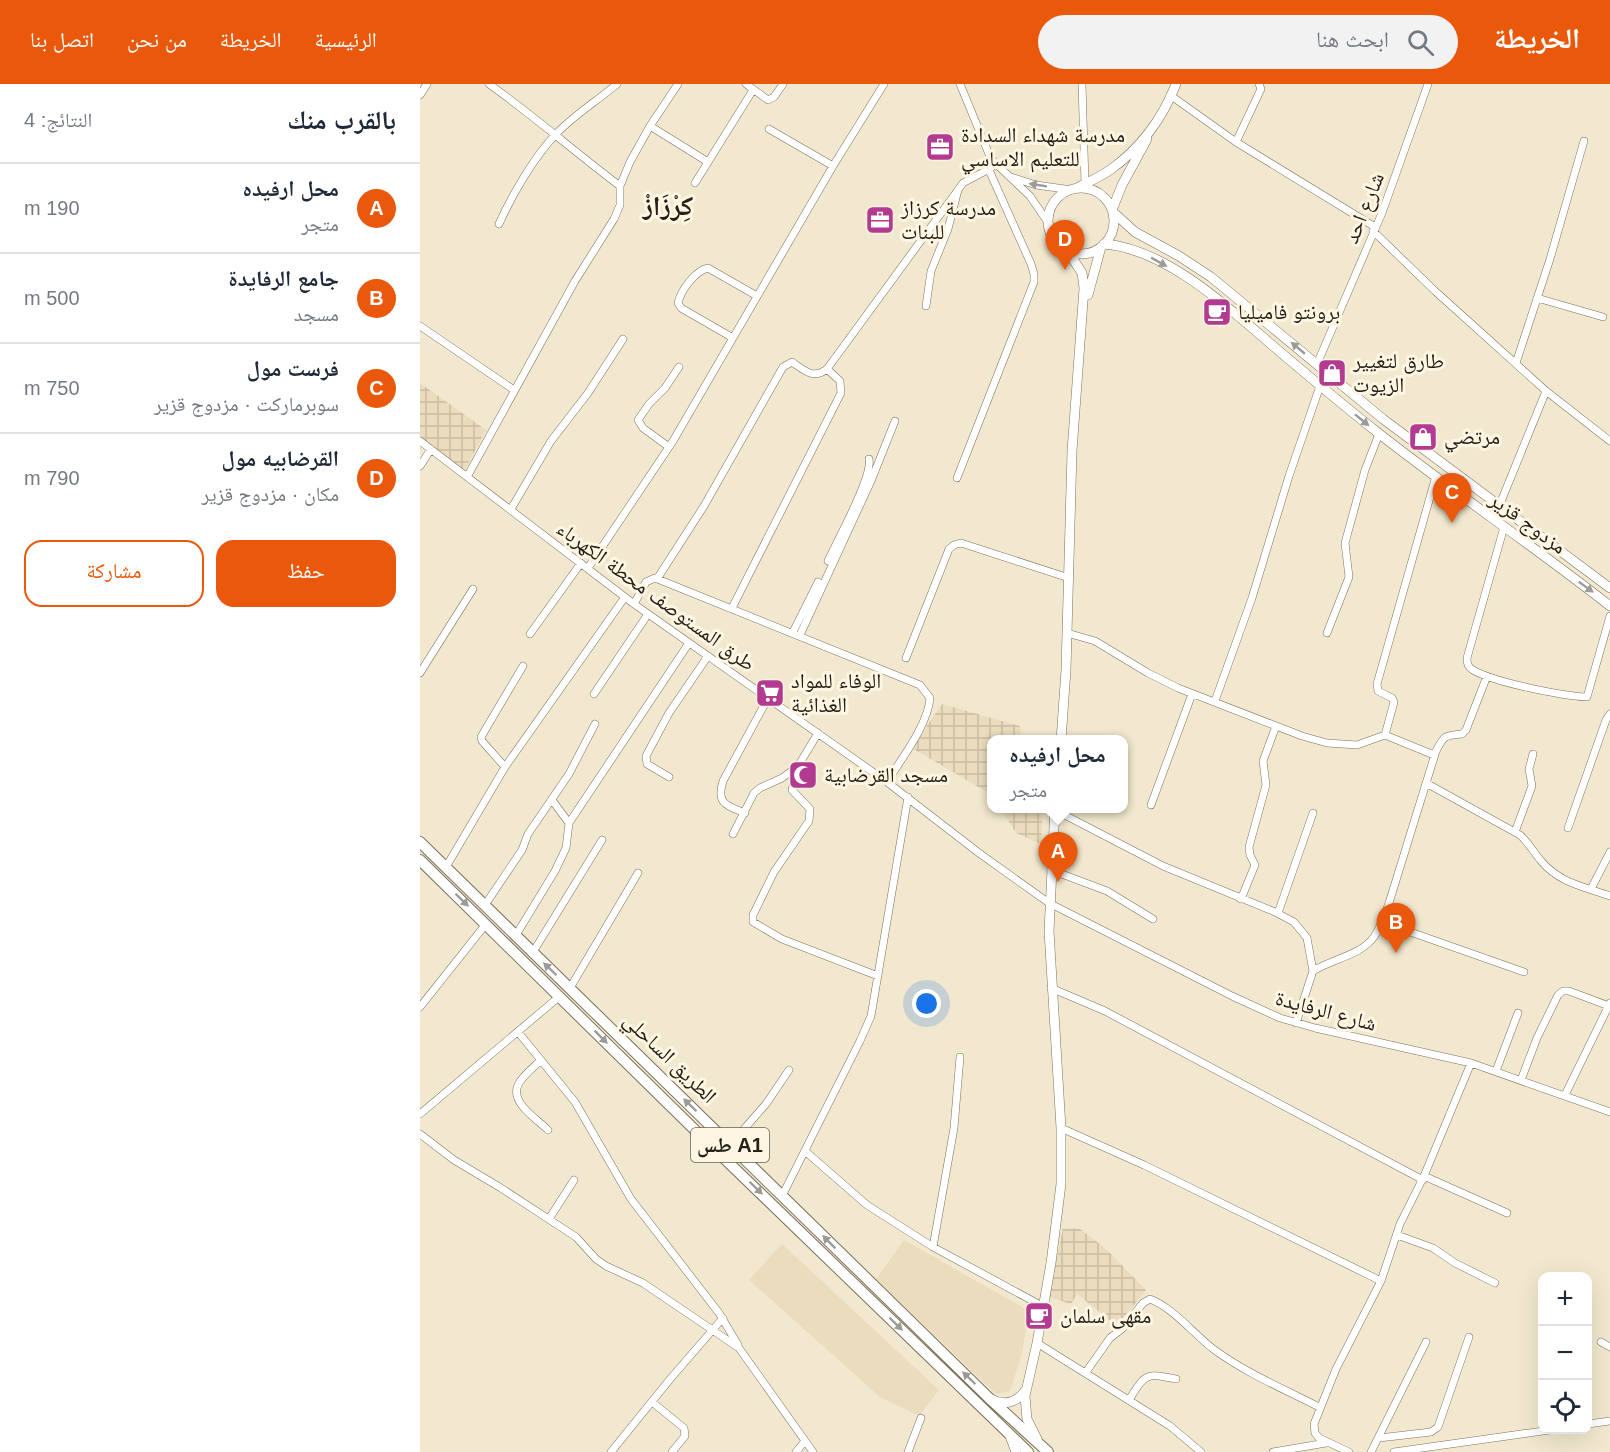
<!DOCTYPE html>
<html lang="ar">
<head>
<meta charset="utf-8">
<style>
	body { margin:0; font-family:Arial,"Noto Naskh Arabic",sans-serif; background:#f2f2f3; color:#1f2937; direction:rtl }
	.controls { position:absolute; right:18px; bottom:18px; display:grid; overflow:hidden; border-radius:12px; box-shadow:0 6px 24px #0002 }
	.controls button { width:54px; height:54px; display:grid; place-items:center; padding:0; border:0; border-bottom:2px solid #e0e1e3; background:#fff; color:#1f2937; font:30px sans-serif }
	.you { position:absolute; left:507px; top:920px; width:21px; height:21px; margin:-15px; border:4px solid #fff; border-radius:50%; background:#1a73e8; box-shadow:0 0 0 9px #1a73e833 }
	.badge { display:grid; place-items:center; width:39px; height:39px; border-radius:50%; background:#ea580c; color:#fff; font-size:20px; font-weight:700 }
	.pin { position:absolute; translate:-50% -50px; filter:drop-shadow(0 2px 3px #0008) }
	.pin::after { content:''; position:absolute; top:32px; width:21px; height:18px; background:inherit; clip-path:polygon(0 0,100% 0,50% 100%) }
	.popup { position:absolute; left:567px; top:651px; width:141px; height:78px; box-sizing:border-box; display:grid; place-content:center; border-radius:12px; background:#fff; filter:drop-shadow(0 2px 4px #0005); font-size:20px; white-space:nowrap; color:#747a83 }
	.popup b { font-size:22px; color:#1f2937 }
	.popup::after { content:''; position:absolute; left:50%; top:100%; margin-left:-12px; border:12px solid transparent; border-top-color:#fff }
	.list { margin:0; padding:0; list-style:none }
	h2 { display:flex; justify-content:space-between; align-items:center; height:78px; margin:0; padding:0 24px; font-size:26px }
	h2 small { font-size:20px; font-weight:400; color:#747a83 }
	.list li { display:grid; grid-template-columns:39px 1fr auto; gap:18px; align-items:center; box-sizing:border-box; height:90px; padding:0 24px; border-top:2px solid #e0e1e3 }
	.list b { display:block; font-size:22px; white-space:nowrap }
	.list p { margin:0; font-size:20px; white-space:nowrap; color:#747a83 }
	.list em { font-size:20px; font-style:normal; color:#747a83 }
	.actions { display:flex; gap:12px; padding:18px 24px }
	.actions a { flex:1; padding:14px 0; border:2px solid #ea580c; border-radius:18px; text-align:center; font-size:21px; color:#ea580c }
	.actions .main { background:#ea580c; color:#fff }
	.icon { flex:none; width:33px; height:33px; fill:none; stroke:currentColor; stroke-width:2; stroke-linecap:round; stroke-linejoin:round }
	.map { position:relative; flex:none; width:1190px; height:1368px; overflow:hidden; direction:ltr }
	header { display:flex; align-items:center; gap:36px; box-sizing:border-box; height:84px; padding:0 30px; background:#ea580c; color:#fff }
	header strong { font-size:28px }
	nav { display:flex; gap:33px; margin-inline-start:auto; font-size:21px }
	.search { width:420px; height:54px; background:#f2f2f3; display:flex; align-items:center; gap:15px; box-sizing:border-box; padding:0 21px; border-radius:33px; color:#747a83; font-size:22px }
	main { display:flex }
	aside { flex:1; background:#fff }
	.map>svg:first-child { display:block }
	.built { fill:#eadcbd }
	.industrial { fill:url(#industrial-grid) }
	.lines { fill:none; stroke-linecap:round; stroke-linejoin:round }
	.minor-casing { stroke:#7b725c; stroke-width:8 }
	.major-casing { stroke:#7b725c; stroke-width:10 }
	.highway-casing { stroke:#7b725c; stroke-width:12 }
	.minor { stroke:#fff; stroke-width:7 }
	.major { stroke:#fff; stroke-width:9 }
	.highway { stroke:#fff; stroke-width:10 }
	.oneway { fill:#9d9b97 }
	.labels { text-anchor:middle; stroke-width:6; stroke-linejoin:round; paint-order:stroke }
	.shield { fill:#fef5e2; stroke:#666155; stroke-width:1.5 }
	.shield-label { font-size:20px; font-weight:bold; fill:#252118 }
	.poi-label { font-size:21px; fill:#252118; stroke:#fef5e2; text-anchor:start }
	.street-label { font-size:21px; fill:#252118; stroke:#fef5e2 }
	.district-label { font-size:27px; font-weight:bold; fill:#252118; stroke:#fef5e2 }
</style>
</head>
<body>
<header>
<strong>الخريطة</strong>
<div class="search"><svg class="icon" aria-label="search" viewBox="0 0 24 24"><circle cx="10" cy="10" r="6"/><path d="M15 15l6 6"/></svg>ابحث هنا</div>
<nav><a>الرئيسية</a><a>الخريطة</a><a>من نحن</a><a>اتصل بنا</a></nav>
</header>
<main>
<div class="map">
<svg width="1190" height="1368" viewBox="0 0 1190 1368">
	<defs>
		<pattern id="industrial-grid" width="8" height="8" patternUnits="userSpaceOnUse" patternTransform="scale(1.5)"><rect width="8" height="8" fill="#eadcbd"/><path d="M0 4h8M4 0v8" fill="none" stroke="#c9bca2"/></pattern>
	</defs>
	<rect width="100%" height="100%" fill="#f2e8cf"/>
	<path class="built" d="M484 1156 609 1227 602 1269 590 1307 576 1310 456 1195Z
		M362 1160 519 1306 499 1332 460 1313 329 1196Z"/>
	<path class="industrial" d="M0 299 66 346 41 393 0 360Z
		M522 620 600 642 601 655 572 656V711L492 664Z
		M581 725H623L621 760 596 749Z
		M643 1144 660 1145 685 1164 726 1206 697 1242 657 1210 651 1220 629 1213Z"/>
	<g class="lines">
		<g class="minor-casing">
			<path id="minor" d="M69 0C114 32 156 69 200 102
				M326 0 348 16 354 13 363 0
				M540 0 571 75 610 112 629 140
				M662 0 665 99
				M0 11 7 0
				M750 11 816 58 955 143
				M230 42 288 78
				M349 45 413 82
				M816 58 841 5 839 0
				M591 93 616 101 652 106
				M275 99 333 6
				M79 140C92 111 114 73 136 50 154 31 177 17 197 0
				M953 147 1015 207 1126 307 1190 357
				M1117 214 1183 233
				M506 222 511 187 528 145 538 106 543 99 571 84
				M0 242 94 306
				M313 254 261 224 258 219C261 206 275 187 288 184L337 212
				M1096 279 1130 175 1164 57
				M897 280 962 129 1008 0
				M0 357 214 520 467 698 559 769 629 819 812 912 860 934 895 944 1051 979 1190 1028
				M249 363 223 344 218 336 229 320 245 304 259 283
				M0 382 11 365
				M47 393 155 197 194 135 200 121V102L210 78 230 42 258 0
				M537 394 614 198V190L611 180 569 86
				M1080 420 1126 307
				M91 425 131 357 168 309 203 255
				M1084 443 1047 574C1047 580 1048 583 1053 586 1073 598 1142 612 1167 613L1190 532
				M408 477C417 457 453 392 449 375
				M168 484 253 357 413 82 464 0
				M237 495 284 422 363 283 372 278C384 286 393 296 407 285L538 106
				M214 520 226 498 235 494 500 601 510 614C508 641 481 675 467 698
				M312 524 421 309 420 297 407 285
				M373 548 398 498
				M647 549 675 557 728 589 758 604 882 652 907 659 937 661 965 651 1014 671
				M907 549 929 493 925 459 945 386 959 350
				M110 550 161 479
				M380 551 451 397 475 337
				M486 574 529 465 534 461 541 459 649 494
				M0 589 53 505
				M174 610 228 530
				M795 617 832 514 869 392 900 302
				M965 651 974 618 972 614 958 607 957 600 1016 392
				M378 681 372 706 390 725 389 737 354 788 333 831V838L362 855 458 892
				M85 683 62 657 61 653 103 582
				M249 693 227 680 226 672 249 629 288 572
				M1006 699 1100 751C1109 759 1114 769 1122 778 1140 799 1165 803 1190 812
				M132 716 149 739
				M731 721 772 610
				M635 726 743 782 855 828 874 838 887 854 893 887
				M325 729C306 721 296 720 303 697L348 614
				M1148 744 1186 636 1190 630
				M1095 748 1112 702 1109 685 1113 670
				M313 750 334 709 340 704 362 694 373 686 380 679 398 649
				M26 783 85 683 205 513
				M631 786 687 807 733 835
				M1171 805 1190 768
				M821 815 835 781 830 771 829 763 846 701 843 677 856 642
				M65 821 102 766 108 750 149 690 175 640
				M858 829 893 729
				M962 838 1104 888
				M96 851 135 787 146 764 149 739 269 559
				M113 868 182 756
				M150 904 218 789
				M631 904 685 927 1003 1096
				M0 923 66 840
				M876 939 893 887C911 875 940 872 954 853 961 843 965 830 969 819L1016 667C1025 650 1025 652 1042 650L1046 646 1067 592
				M98 948 155 1018 211 1115 299 1229 318 1261
				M121 976C114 983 102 992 98 1001 90 1019 117 1035 128 1046
				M1076 987 1098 929
				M1101 996 1117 954 1138 911 1143 907H1149L1189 922
				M1145 1011 1190 919
				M0 1030 140 912
				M641 1044 724 1081 961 1197
				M0 1050 34 1076 81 1104 156 1153 176 1175 186 1182 223 1199 319 1264 393 1368
				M310 1061 346 1020 369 986
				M385 1067 447 1121 513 1163 624 1223
				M1004 1092 1087 1129
				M362 1112 440 957 451 932 488 713
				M129 1135 154 1096
				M977 1151 1013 1164 1035 1179 1075 1199
				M513 1163 534 1044 540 973
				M1181 1258 1190 1263
				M617 1259 750 1342 781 1368
				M666 1288 690 1254 703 1244 723 1219 730 1215C754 1224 775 1252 796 1267 828 1290 864 1305 899 1323
				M709 1316C726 1289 725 1289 756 1295
				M232 1318 264 1344 265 1352 252 1368
				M1168 1340 1190 1337
				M959 1354 1011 1348 1018 1343 1049 1253
				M191 1368 251 1294 303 1234
				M376 1368 385 1357
				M488 1368 501 1334
				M853 1368 906 1359
				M929 1368 899 1354 895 1349 894 1340 916 1285 961 1197 980 1140 1004 1092 1051 979
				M951 1368 1006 1258
				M974 1368 1130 1346"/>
		</g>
		<g class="major-casing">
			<path id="major" d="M657 104C668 98 680 93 690 86 720 65 743 34 756 0
				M628 137a33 33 0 1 1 66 0a33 33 0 1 1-66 0Z
				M692 126 702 101 727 55
				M693 128 715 148 759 172 791 193 963 335 1190 504
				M684 160C748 165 812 227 859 267 892 295 924 322 957 348 1033 408 1114 462 1190 522
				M668 211 681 163
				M641 656 646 586 652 367 664 204 662 189 647 166
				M571 1315C584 1322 596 1319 605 1307
				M590 1352 596 1368
				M617 1355 607 1335 605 1312 617 1259 631 1179 641 1100V1044L629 847 635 724"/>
		</g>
		<g class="highway-casing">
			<path id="highway" d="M0 758 570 1315 628 1368
				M0 776 280 1051 608 1368"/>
		</g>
		<use href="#minor" class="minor"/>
		<use href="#major" class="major"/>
		<use href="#highway" class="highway"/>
	</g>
	<defs><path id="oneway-solid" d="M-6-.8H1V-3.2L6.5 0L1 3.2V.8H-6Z" transform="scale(1.5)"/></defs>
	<g class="oneway">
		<use href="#oneway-solid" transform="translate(618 101) rotate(-171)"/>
		<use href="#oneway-solid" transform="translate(739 178) rotate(29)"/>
		<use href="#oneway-solid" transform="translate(878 264) rotate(-140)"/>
		<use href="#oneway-solid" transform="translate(942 336) rotate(39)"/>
		<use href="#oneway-solid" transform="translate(1166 503) rotate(36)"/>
		<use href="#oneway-solid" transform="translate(42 816) rotate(44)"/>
		<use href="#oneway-solid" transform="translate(130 885) rotate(-136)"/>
		<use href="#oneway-solid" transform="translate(181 953) rotate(45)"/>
		<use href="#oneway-solid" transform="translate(270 1021) rotate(-136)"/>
		<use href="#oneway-solid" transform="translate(336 1104) rotate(44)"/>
		<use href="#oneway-solid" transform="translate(409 1158) rotate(-135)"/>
		<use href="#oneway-solid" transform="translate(476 1240) rotate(44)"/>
		<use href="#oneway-solid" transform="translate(549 1294) rotate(-136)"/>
	</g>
	<defs>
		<g id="office-square" transform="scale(1.5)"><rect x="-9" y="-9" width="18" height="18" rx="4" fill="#b23b91" stroke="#fef5e2"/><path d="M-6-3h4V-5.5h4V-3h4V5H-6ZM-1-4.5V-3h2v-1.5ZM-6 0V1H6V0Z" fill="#fff"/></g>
		<g id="cafe-square" transform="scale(1.5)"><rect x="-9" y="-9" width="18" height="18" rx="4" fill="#b23b91" stroke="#fef5e2"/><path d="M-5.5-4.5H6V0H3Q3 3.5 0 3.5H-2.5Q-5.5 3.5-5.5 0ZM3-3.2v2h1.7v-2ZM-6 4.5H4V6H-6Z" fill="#fff"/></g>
		<g id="shop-square" transform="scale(1.5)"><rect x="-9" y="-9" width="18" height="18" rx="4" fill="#b23b91" stroke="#fef5e2"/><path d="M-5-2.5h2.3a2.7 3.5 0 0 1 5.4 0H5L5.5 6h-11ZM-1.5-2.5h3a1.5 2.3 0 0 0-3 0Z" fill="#fff"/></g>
		<g id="supermarket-square" transform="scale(1.5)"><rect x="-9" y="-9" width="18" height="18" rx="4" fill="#b23b91" stroke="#fef5e2"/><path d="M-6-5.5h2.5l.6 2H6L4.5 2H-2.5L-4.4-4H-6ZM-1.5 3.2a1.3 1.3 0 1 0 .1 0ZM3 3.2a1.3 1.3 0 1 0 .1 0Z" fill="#fff"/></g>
		<g id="mosque-square" transform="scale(1.5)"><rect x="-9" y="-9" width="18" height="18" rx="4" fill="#b23b91" stroke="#fef5e2"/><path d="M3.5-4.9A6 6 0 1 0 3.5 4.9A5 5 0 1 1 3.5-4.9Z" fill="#fff"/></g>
	</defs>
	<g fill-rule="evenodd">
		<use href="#office-square" x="520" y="63"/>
		<use href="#office-square" x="460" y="136"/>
		<use href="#cafe-square" x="797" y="228"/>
		<use href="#shop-square" x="912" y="289"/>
		<use href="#shop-square" x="1003" y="353"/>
		<use href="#supermarket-square" x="350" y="609"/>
		<use href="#mosque-square" x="383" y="691"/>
		<use href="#cafe-square" x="619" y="1232"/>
	</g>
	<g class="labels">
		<rect class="shield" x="271" y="1044" width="78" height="34" rx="4.5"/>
		<g class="shield-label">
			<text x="310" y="1068">طس A1</text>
		</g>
		<g class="poi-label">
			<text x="541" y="58">مدرسة شهداء السدادة<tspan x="541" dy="24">للتعليم الاساسي</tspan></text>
			<text x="481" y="131">مدرسة كرزاز<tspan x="481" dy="24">للبنات</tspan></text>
			<text x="818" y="235">برونتو فاميليا</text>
			<text x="933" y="284">طارق لتغيير<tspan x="933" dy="24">الزيوت</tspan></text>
			<text x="1024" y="360">مرتضي</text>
			<text x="371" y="604">الوفاء للمواد<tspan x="371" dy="24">الغذائية</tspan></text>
			<text x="404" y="698">مسجد القرضابية</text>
			<text x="640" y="1239">مقهى سلمان</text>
		</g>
		<g class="street-label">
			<text transform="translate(944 124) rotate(-68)" y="7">شارع احد</text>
			<text transform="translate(1108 439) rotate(36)" y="7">مزدوج قزير</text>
			<text transform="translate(236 512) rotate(36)" y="7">طرق المستوصف محطة الكهرباء</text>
			<text transform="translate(906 927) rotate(15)" y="7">شارع الرفايدة</text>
			<text transform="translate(250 974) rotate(44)" y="7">الطريق الساحلي</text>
		</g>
		<g class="district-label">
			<text x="248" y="131">كِرْزَازْ</text>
		</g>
	</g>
</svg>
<div class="controls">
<button>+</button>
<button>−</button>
<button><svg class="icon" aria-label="locate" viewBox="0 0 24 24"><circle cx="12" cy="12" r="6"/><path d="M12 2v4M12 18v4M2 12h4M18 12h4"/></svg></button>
</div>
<div class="you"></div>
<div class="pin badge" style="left:638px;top:798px">A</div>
<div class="popup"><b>محل ارفيده</b>متجر</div>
<div class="pin badge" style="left:976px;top:869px">B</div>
<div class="pin badge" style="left:1032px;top:439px">C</div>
<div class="pin badge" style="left:645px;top:186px">D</div>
</div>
<aside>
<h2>بالقرب منك<small>النتائج: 4</small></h2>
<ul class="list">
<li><span class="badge">A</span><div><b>محل ارفيده</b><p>متجر</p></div><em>190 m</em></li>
<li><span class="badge">B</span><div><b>جامع الرفايدة</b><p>مسجد</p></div><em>500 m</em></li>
<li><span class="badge">C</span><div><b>فرست مول</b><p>سوبرماركت · مزدوج قزير</p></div><em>750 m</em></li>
<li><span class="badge">D</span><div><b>القرضابيه مول</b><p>مكان · مزدوج قزير</p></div><em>790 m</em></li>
</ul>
<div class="actions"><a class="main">حفظ</a><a>مشاركة</a></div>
</aside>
</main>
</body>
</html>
